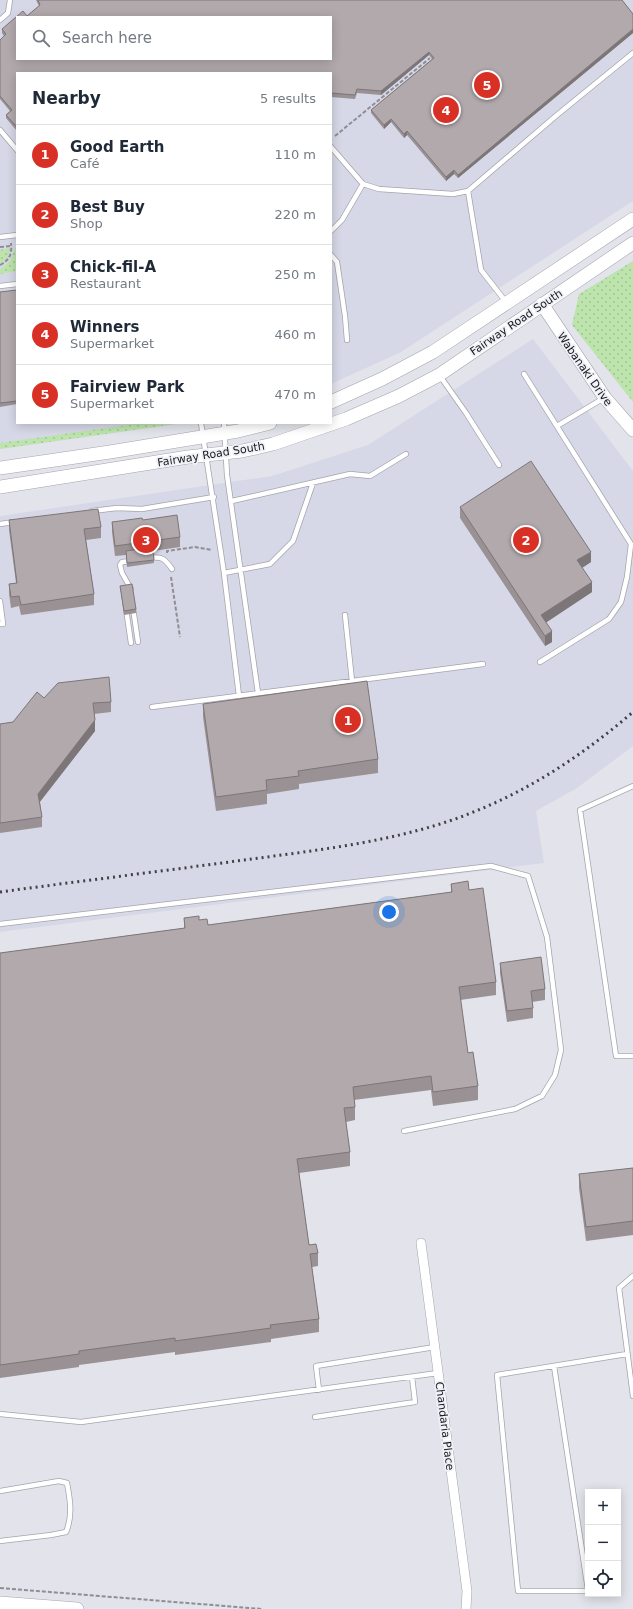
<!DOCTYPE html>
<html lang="en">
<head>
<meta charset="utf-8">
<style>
	body { margin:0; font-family:"DejaVu Sans",sans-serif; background:#f6f6f7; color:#1f2937 }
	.controls { position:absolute; right:12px; bottom:12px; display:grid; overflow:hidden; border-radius:0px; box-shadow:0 2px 10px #0003 }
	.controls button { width:36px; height:36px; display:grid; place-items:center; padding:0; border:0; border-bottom:1px solid #e0e1e3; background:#fff; color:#1f2937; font:20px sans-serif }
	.you { position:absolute; left:389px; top:912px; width:14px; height:14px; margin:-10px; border:3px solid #fff; border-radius:50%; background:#1a73e8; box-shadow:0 0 0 6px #1a73e833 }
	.badge { display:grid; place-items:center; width:26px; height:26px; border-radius:50%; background:#d93025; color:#fff; font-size:13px; font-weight:700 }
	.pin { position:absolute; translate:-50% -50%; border:2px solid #fff; box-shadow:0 1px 4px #0006 }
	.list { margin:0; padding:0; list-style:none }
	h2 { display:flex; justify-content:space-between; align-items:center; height:52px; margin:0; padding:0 16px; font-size:17px }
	h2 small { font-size:13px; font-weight:400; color:#747a83 }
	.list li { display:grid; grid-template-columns:26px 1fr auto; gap:12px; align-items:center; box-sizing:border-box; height:60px; padding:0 16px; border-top:1px solid #e0e1e3 }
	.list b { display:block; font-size:15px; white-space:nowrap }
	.list p { margin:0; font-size:13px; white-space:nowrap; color:#747a83 }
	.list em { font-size:13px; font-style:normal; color:#747a83 }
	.icon { flex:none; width:22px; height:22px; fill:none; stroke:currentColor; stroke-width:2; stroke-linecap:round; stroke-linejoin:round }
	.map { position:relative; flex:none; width:633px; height:1609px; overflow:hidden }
	.search { position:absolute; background:#fff; box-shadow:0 2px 10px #0003; left:16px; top:16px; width:316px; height:44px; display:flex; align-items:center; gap:10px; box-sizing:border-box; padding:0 14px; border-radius:0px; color:#747a83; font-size:15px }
	.panel { position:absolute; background:#fff; box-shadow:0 2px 10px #0003; left:16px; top:72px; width:316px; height:352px; border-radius:0px }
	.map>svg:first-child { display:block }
	.built { fill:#d7d8e7; fill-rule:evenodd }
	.green { fill:url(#green-dots) }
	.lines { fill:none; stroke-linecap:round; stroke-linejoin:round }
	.lane-casing { stroke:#a4a4ac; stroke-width:6 }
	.street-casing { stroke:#a4a4ac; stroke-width:10 }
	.secondary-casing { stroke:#a4a4ac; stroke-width:14 }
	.path { stroke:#8e8e94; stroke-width:2; stroke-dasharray:4 2; stroke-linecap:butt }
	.lane { stroke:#fff; stroke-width:4.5 }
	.street { stroke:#fff; stroke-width:9 }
	.secondary { stroke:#fff; stroke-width:13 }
	.rail { stroke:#414145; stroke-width:3; stroke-dasharray:2 4; stroke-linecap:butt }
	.wall { fill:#999194 }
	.shaded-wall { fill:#7d7678 }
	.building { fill:#b2a9ac; stroke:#7d7678; fill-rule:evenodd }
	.labels { text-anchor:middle; stroke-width:3.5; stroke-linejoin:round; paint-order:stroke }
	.street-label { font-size:11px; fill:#1a1a1d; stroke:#f0f0f8 }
</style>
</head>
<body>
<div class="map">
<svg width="633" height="1609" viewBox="0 0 633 1609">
	<defs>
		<pattern id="green-dots" width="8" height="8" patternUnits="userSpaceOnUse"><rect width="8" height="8" fill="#bde4ad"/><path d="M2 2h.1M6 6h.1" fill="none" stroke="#a2c394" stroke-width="1.8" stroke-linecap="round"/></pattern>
	</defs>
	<rect width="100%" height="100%" fill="#e3e3eb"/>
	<path class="built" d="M0 0H633V201L401 352 331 384V73H17V423H184L0 449ZM17 17H331V59H17Z
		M533 339 633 471V746L577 788 536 811 544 863 0 932V516L272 476 368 445Z"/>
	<path class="green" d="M9 248 10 250 7 259 0 264V250Z
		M15 248H17V271L0 274V269L10 261Z
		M633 261V402L572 325 579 294Z
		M141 423H182L0 449V443Z"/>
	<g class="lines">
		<g class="lane-casing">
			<path id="lane" d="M0 20 8 13 10 0
				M0 130 17 150
				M331 147 363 184 379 189 453 194 468 191 557 115 633 53
				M468 191 481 270 506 302
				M331 231 342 220 363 184
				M0 237 17 235
				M331 255 337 262 345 316 347 340
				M0 286 17 284
				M524 374 631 544 627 577 621 602 609 619 540 662
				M440 376 466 413 499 465
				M201 423 224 573 239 696
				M224 423 227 475 258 693
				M557 426 604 398
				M232 501 350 474 370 476 406 454
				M92 511 117 508 142 509 214 497
				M0 524 14 522
				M150 558C162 556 165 559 172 569
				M224 573 270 564 293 541 313 483
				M131 589 122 573 120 565 122 562 132 561
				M0 601 3 624H0
				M133 608 138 642
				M126 609 131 643
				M345 615 352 681
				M152 707 483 664
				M633 786 580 810 616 1056H633
				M0 924 491 866 528 876 547 937 561 1050 555 1075 542 1096 515 1109 404 1131
				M633 1276 619 1288 633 1396
				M554 1366 588 1590
				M319 1390 316 1366 435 1347
				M0 1414 81 1422 438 1373
				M315 1417 415 1402 412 1377
				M0 1491 59 1481 67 1483C70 1499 73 1516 66 1532L51 1535 0 1541
				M588 1591H518L497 1375 627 1354"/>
		</g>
		<g class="street-casing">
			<path id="street" d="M421 1243 467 1591 466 1609"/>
		</g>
		<g class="secondary-casing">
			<path id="secondary" d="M542 304 605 398 633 430
				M331 402 382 379 433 352 633 219
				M0 468 110 452 238 431 270 423
				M0 487 188 457 242 451 273 444 346 419 399 396 439 375 633 243
				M0 1603 77 1609"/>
		</g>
		<path class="path" d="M335 136 430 58
			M0 247 11 246
			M0 265C10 260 12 254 11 243
			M167 553V551L195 547 212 550
			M171 577 180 637
			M0 1588 262 1609"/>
		<use href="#lane" class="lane"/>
		<use href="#street" class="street"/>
		<use href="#secondary" class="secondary"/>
		<path class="rail" d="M0 892C81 881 163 871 244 860 319 850 401 841 471 813 532 789 584 754 633 712"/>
	</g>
	<path class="wall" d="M36 0H622L633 14V33L458 178 454 174 446 181 407 135 404 138 391 122 384 129 371 113V110L432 59 429 55 381 95 357 93 355 99 331 97V73H17V131L6 118V115L10 111 0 99V40L4 36 2 33V29L27 16 39 6Z
		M17 290V404L0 407V292Z
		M460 507 591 562 582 568 592 592 546 622 552 642 545 646 460 518Z
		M9 520 101 527V538L86 540 94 594V605L21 615 19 606 11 608 9 594V584L16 583 9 530Z
		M143 520 180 537V547L153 551 154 563 127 567 126 555 115 556 112 532V522Z
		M120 586 136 609V613L124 615Z
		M44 698 111 702V712L94 714 95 731 40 802 42 817V827L0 833V724L13 722Z
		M203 704 378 759V773L299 784V789L267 794V804L216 811 203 717Z
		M451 884 469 890 496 982V995L460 1000 468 1053 478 1086V1100L433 1106 431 1090 354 1100 355 1107V1120L346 1122 350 1152V1166L299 1173 309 1245 318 1253V1266L312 1267 319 1319V1332L271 1339V1342L175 1355V1352L79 1365V1367L0 1378V953L184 928V918L199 920 208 925 451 892Z
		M500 963 545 989V1000L532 1002 533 1008V1018L507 1022 500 973Z
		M633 1168V1235L586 1241 579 1188V1174Z"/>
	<path class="shaded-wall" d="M633 29V33L458 178V175Z
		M429 52V55L381 95V91Z
		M391 119V122L384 129V125Z
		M407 131V135L404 138V134Z
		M454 170V174L446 181V177Z
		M591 552V562L577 571V560Z
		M592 582V592L541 626V615Z
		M552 631V642L545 646V636Z
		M95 720V731L38 804V794Z"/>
	<path class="building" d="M38 0H622L633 14V29L458 175 454 170 446 177 407 131 404 134 391 119 384 125 371 110 434 58 429 52 381 91 357 89 355 95 331 93V73H17V127L6 115 12 110 0 96V40L6 34 2 29 23 11 27 16 40 5ZM17 17H331V59H17Z
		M17 290V401L0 403V292Z
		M531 461 591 552 577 560 592 582 541 615 552 631 545 636 460 507Z
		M98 509 101 527 84 529 94 594 21 605 19 596 11 597 9 584 17 583 9 520Z
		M177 515 180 537 115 546 112 522 142 518 143 520Z
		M153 547 154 560 127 563 126 551Z
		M132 584 136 609 124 611 120 586Z
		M109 677 111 702 93 703 95 720 38 794 42 817 0 823V724L13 722 37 692 44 698 58 683Z
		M367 681 378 759 298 771 299 776 266 780 267 790 216 797 203 704Z
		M468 881 469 890 483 888 496 982 459 987 468 1053 473 1052 478 1086 433 1092 431 1076 353 1087 355 1107 344 1108 350 1152 297 1159 309 1245 316 1244 318 1253 310 1254 319 1319 270 1325 271 1328 175 1341V1338L79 1351V1354L0 1365V953L185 928 184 918 199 916V920L207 919 208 925 452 892 451 884Z
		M541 957 545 989 531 991 533 1008 507 1011 500 963Z
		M633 1168V1221L586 1227 579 1174Z"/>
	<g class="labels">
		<g class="street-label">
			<text transform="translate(516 322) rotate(-34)" y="4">Fairway Road South</text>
			<text transform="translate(585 369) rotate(55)" y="4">Wabanaki Drive</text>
			<text transform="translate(211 454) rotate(-9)" y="4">Fairway Road South</text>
			<text transform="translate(445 1426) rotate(83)" y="4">Chandaria Place</text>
		</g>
	</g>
</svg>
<div class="controls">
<button>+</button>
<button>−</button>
<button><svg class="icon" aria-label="locate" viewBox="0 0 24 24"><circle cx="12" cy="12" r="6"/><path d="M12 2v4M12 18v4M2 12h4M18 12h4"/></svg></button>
</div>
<div class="you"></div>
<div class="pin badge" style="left:348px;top:720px">1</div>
<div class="pin badge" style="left:526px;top:540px">2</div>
<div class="pin badge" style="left:146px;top:540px">3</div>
<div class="pin badge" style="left:446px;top:110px">4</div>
<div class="pin badge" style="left:487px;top:85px">5</div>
<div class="search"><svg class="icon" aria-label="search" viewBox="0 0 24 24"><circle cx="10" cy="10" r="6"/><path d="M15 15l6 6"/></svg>Search here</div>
<section class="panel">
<h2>Nearby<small>5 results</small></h2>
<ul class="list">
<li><span class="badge">1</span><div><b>Good Earth</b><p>Café</p></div><em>110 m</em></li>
<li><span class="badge">2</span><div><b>Best Buy</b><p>Shop</p></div><em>220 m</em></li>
<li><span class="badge">3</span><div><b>Chick-fil-A</b><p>Restaurant</p></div><em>250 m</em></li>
<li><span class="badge">4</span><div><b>Winners</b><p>Supermarket</p></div><em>460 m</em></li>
<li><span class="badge">5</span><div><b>Fairview Park</b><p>Supermarket</p></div><em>470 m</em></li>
</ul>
</section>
</div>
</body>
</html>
